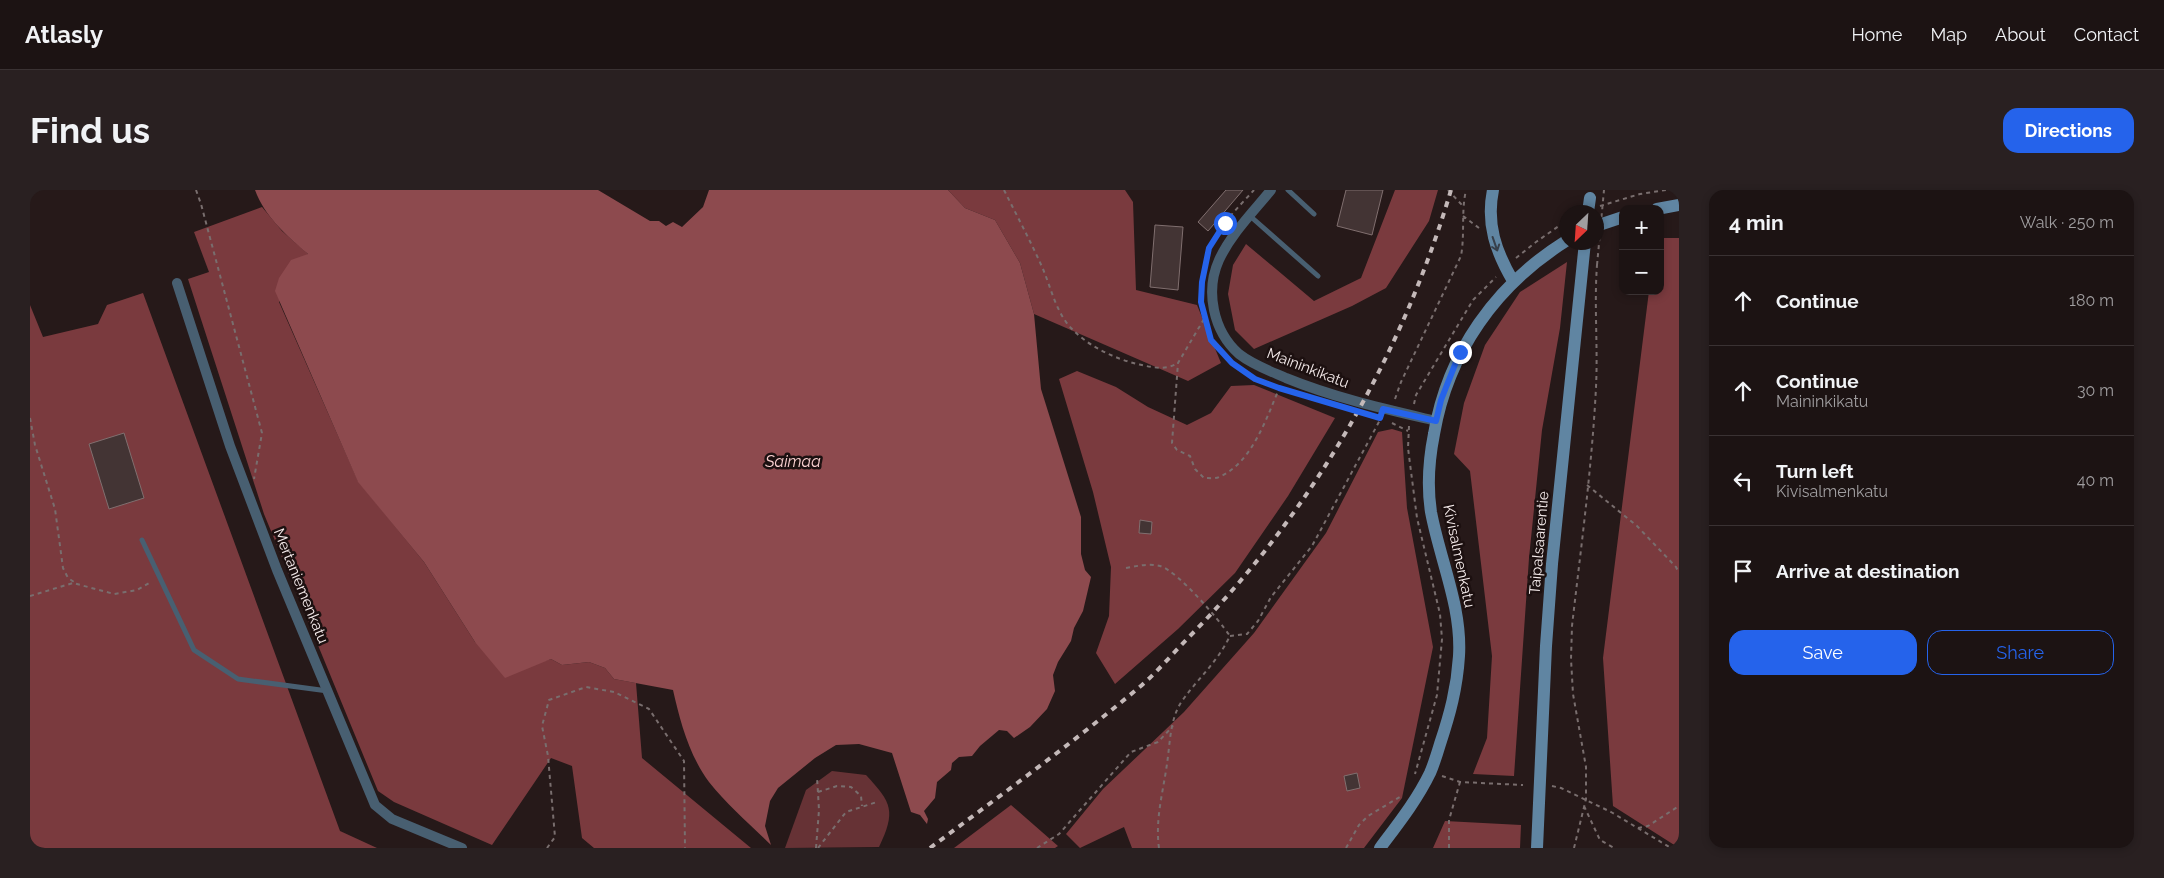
<!DOCTYPE html>
<html lang="en">
<head>
<meta charset="utf-8">
<style>
	body { margin:0; font-family:Raleway,sans-serif; background:#292021; color:#f1f3f6 }
	.controls { position:absolute; right:15px; top:15px; display:grid; overflow:hidden; border-radius:10px; box-shadow:0 2px 8px #0003 }
	.controls button { width:45px; height:45px; display:grid; place-items:center; padding:0; border:0; border-bottom:1px solid #3a3233; background:#1c1313; color:#f1f3f6; font:25px sans-serif }
	.compass { position:absolute; left:1529px; top:15px; width:45px; height:45px; border-radius:50%; background:#1c1313; box-shadow:0 2px 8px #0003; rotate:205deg }
	.stop { position:absolute; width:15px; height:15px; margin:-11px; border:4px solid #2563eb; border-radius:50%; background:#fff }
	.stop.end { background:#2563eb; border-color:#fff; box-shadow:0 1px 5px #0008 }
	.list { margin:0; padding:0; list-style:none }
	h2 { display:flex; justify-content:space-between; align-items:center; height:65px; margin:0; padding:0 20px; font-size:21px }
	h2 small { font-size:16px; font-weight:400; color:#a09ea0 }
	.list li { display:grid; grid-template-columns:32px 1fr auto; gap:15px; align-items:center; box-sizing:border-box; height:90px; padding:0 20px; border-top:1px solid #3a3233 }
	.list b { display:block; font-size:19px; white-space:nowrap }
	.list p { margin:0; font-size:16px; white-space:nowrap; color:#a09ea0 }
	.list em { font-size:16px; font-style:normal; color:#a09ea0 }
	.actions { display:flex; gap:10px; padding:15px 20px }
	.actions a { flex:1; padding:11px 0; border:1px solid #2563eb; border-radius:15px; text-align:center; font-size:18px; color:#2563eb }
	.actions .main { background:#2563eb; color:#fff }
	.icon { flex:none; width:28px; height:28px; fill:none; stroke:currentColor; stroke-width:2; stroke-linecap:round; stroke-linejoin:round }
	.map { position:relative; flex:none; width:1649px; height:658px; overflow:hidden; border-radius:15px }
	header { display:flex; align-items:center; gap:30px; box-sizing:border-box; height:70px; padding:0 25px; background:#1c1313; border-bottom:1px solid #3a3233 }
	header strong { font-size:24px }
	nav { display:flex; gap:28px; margin-inline-start:auto; font-size:18px }
	.intro { display:flex; align-items:center; justify-content:space-between; box-sizing:border-box; height:120px; padding:0 30px }
	h1 { margin:0; font-size:35px }
	.button { padding:12px 22px; border-radius:15px; background:#2563eb; color:#fff; font-size:18px; font-weight:700 }
	main { display:flex; gap:30px; padding:0 30px }
	aside { flex:1; background:#1c1313; border-radius:15px; box-shadow:0 2px 8px #0003 }
	.map>svg:first-child { display:block }
	.green { fill:#663235 }
	.forest { fill:#7a3a3e }
	.water { fill:#8d4a4e }
	.building { fill:#433434; stroke:#806f6f }
	.lines { fill:none; stroke-linecap:round; stroke-linejoin:round }
	.path { stroke:#796e6e; stroke-width:2; stroke-dasharray:4 4; stroke-linecap:butt }
	.lane { stroke:#485f71; stroke-width:5 }
	.street { stroke:#485f71; stroke-width:10 }
	.secondary { stroke:#6085a2; stroke-width:12 }
	.rail { stroke:#c4b9b9; stroke-width:4; stroke-dasharray:6 6; stroke-linecap:butt }
	.path-bridge { stroke:#796e6e; stroke-width:2; stroke-dasharray:4 4; stroke-linecap:butt }
	.secondary-bridge { stroke:#6085a2; stroke-width:12 }
	.oneway { stroke:#373f4a }
	.route { stroke:#2563eb; stroke-width:6 }
	.labels { text-anchor:middle; stroke-width:5; stroke-linejoin:round; paint-order:stroke }
	.street-label { font-size:15px; fill:#f4eaea; stroke:#1c1010 }
	.water-label { font-size:16px; font-style:italic; fill:#fad0d0; stroke:#1c1010 }
</style>
</head>
<body>
<header>
<strong>Atlasly</strong>
<nav><a>Home</a><a>Map</a><a>About</a><a>Contact</a></nav>
</header>
<div class="intro"><h1>Find us</h1><a class="button">Directions</a></div>
<main>
<div class="map">
<svg width="1649" height="658" viewBox="0 0 1649 658">
	<rect width="100%" height="100%" fill="#261919"/>
	<path class="green" d="M802 581 836 585C862 613 866 621 849 657L755 658 776 600Z"/>
	<path class="forest" d="M918 0H1095L1103 12 1106 100 1167 115 1191 173 1158 191 1004 124 990 73 965 30 935 18Z
		M1365 0H1408L1399 31 1356 98 1322 116 1224 159 1205 140 1198 104 1203 75 1216 54 1284 111 1331 88Z
		M232 17 252 41 278 64 249 112 328 291 394 372 445 452 511 472 521 469 532 475 559 472 575 478 584 489 606 493 612 568 721 658H564L552 648 542 576 521 568 462 655 364 612 348 601 234 324 158 89 179 82 164 42Z
		M1630 48H1649V658L1583 616 1573 468 1619 101H1630Z
		M1537 72 1530 138 1512 240 1499 368 1484 586 1443 584 1457 548 1462 466 1440 281 1424 264 1434 213 1455 155 1490 102Z
		M113 103 310 641 347 658H0V115L13 147 68 134 77 115Z
		M1047 181 1086 197 1118 217 1157 235 1181 223 1201 196 1224 195 1305 228 1258 306 1205 383 1148 439 1085 494 1066 463 1079 426 1081 377 1063 302 1029 189Z
		M1362 239 1372 242 1377 318 1403 457 1372 608 1334 658H1102L1094 637 1050 658 1036 644 1073 599 1154 522 1224 443 1296 343 1348 242Z
		M981 615 1028 656 1025 658H924Z
		M1415 631 1491 635 1490 658H1403Z"/>
	<path class="water" d="M225 0H568L620 31H629L636 36 643 32 652 37 673 17 679 0H918L935 18 965 30 990 73 1004 124 1011 199 1051 327V364L1055 380 1061 387 1053 421 1044 438 1041 451 1028 472 1023 485 1025 501 1017 519 1000 537 984 548 977 541 969 540 950 556 942 566 929 567 922 573 921 580 907 592 905 608 894 621 898 629 897 634 890 625 881 622 862 563 829 554 806 555 785 568 748 598 740 611 735 636 741 655C721 635 697 615 679 592 659 565 650 531 643 500L584 489 575 478 559 472 532 475 521 469 475 488 445 452 394 372 328 292 245 101 249 88 261 70 278 64C256 45 235 27 225 0Z"/>
	<path class="building" d="M1196 0H1213L1178 41 1168 32Z
		M1316 0H1353L1342 45 1307 36Z
		M1125 35 1153 37 1148 100 1120 97Z
		M94 243 114 308 79 319 59 254Z
		M1110 330 1122 332 1121 344 1109 343Z
		M1327 583 1330 598 1317 601 1314 586Z"/>
	<g class="lines">
		<path class="path" d="M166 0 171 14 232 243 224 289
			M974 0C987 26 1001 52 1013 79 1021 98 1026 122 1041 138 1058 156 1083 168 1107 174 1121 177 1135 181 1148 173
			M1418 0 1432 15
			M1570 16 1610 4 1636 0
			M1433 26 1449 38
			M1177 68C1182 42 1207 19 1224 0
			M1486 68 1506 52 1536 31
			M1174 129 1148 173 1142 253 1147 260 1160 266 1165 279 1174 288C1179 288 1185 289 1189 287 1222 273 1236 229 1249 199
			M1176 137 1181 150 1187 156
			M1216 183 1225 189 1250 199
			M1365 209 1371 192 1431 66C1435 44 1431 22 1436 0
			M1384 214 1386 205 1443 110 1466 87
			M0 228 5 255 25 319 33 378 38 388 47 394
			M1362 233 1378 241
			M1379 236 1378 258 1387 328 1410 424 1412 449 1407 505 1385 584
			M1557 295 1607 336 1646 377 1649 383
			M1096 378C1108 376 1119 373 1130 376 1148 381 1189 430 1200 446
			M0 406 43 393 84 404 107 400 121 392
			M1200 446 1217 444 1228 431 1241 407 1282 356 1350 230
			M1412 586 1430 592 1493 595
			M1522 596 1531 598 1581 622 1641 658
			M788 602 807 596 821 597 831 606 832 616
			M1554 616 1570 650 1584 658
			M1608 638 1618 636 1649 616
			M517 658 525 647 518 566 512 536 519 510 556 497 584 502 619 519 654 571 655 658
			M786 658 789 620 787 587
			M788 658 816 622 847 612
			M1007 658 1029 644 1101 562 1128 552 1143 536
			M1129 658C1125 630 1133 602 1137 574 1140 554 1140 528 1152 511 1169 487 1186 474 1200 446
			M1316 658 1329 635 1338 626 1373 605
			M1419 658V630L1430 592
			M1544 658 1556 609V577L1543 504 1541 469 1542 436C1551 357 1562 277 1566 197 1568 156 1564 115 1567 75"/>
		<path class="lane" d="M1258 0 1284 24
			M1220 26 1288 86
			M112 350 164 460 208 489 298 501"/>
		<path class="street" d="M1241 0C1223 22 1201 44 1189 70 1175 101 1183 141 1209 164 1223 175 1240 181 1256 188 1305 208 1355 219 1406 231
			M147 93 200 256 247 380 345 615 362 629 432 658"/>
		<path class="secondary" d="M1463 0C1456 34 1466 62 1483 91
			M1627 19 1649 15
			M1566 36 1593 27
			M1350 658C1368 634 1387 610 1400 583 1404 574 1407 564 1410 554 1420 524 1427 498 1429 466 1432 417 1410 370 1401 322 1397 296 1399 269 1404 244 1418 162 1466 95 1536 51
			M1507 658 1516 456 1522 374 1555 52"/>
		<path class="rail" d="M900 658C971 605 1044 552 1112 495 1129 480 1144 462 1160 446 1282 322 1372 166 1421 0"/>
		<path class="path-bridge" d="M1567 75 1574 0"/>
		<path class="secondary-bridge" d="M1558 22 1560 8"/>
	</g>
	<defs><path id="oneway-shaft" d="M-6 0H5M1.5-3L5.5 0L1.5 3" fill="none" stroke-width="1.6" stroke-linecap="round" stroke-linejoin="round" transform="scale(1.25)"/></defs>
	<use class="oneway" href="#oneway-shaft" transform="translate(1465 54) rotate(71)"/>
	<g class="lines">
		<path class="route" d="M1195 33 1179 58 1172 92 1171 112 1181 150 1202 173 1225 189 1249 198 1350 228 1353 219 1406 231 1411 210 1430 162"/>
	</g>
	<g class="labels">
		<g class="street-label">
			<text transform="translate(1278 178) rotate(21)" y="5">Maininkikatu</text>
			<text transform="translate(1509 353) rotate(-85)" y="5">Taipalsaarentie</text>
			<text transform="translate(1429 366) rotate(78)" y="5">Kivisalmenkatu</text>
			<text transform="translate(271 396) rotate(68)" y="5">Mertaniemenkatu</text>
		</g>
		<g class="water-label">
			<text x="763" y="277">Saimaa</text>
		</g>
	</g>
</svg>
<div class="controls">
<button>+</button>
<button>−</button>
</div>
<svg class="compass" viewBox="-18 -18 36 36"><path d="M0-13l5 13h-10z" fill="#e53935"/><path d="M0 13l5-13h-10z" fill="#a09ea0"/></svg>
<div class="stop" style="left:1195px;top:33px"></div>
<div class="stop end" style="left:1430px;top:162px"></div>
</div>
<aside>
<h2>4 min<small>Walk · 250 m</small></h2>
<ul class="list">
<li><svg class="icon" aria-label="ahead" viewBox="0 0 24 24"><path d="M12 20V5M6 11l6-6 6 6"/></svg><div><b>Continue</b></div><em>180 m</em></li>
<li><svg class="icon" aria-label="ahead" viewBox="0 0 24 24"><path d="M12 20V5M6 11l6-6 6 6"/></svg><div><b>Continue</b><p>Maininkikatu</p></div><em>30 m</em></li>
<li><svg class="icon" aria-label="left" viewBox="0 0 24 24"><path d="M17 20v-9H6M10 6l-5 5 5 5"/></svg><div><b>Turn left</b><p>Kivisalmenkatu</p></div><em>40 m</em></li>
<li><svg class="icon" aria-label="arrive" viewBox="0 0 24 24"><path d="M6 21V4h12l-3 4 3 4H6"/></svg><div><b>Arrive at destination</b></div></li>
</ul>
<div class="actions"><a class="main">Save</a><a>Share</a></div>
</aside>
</main>
</body>
</html>
